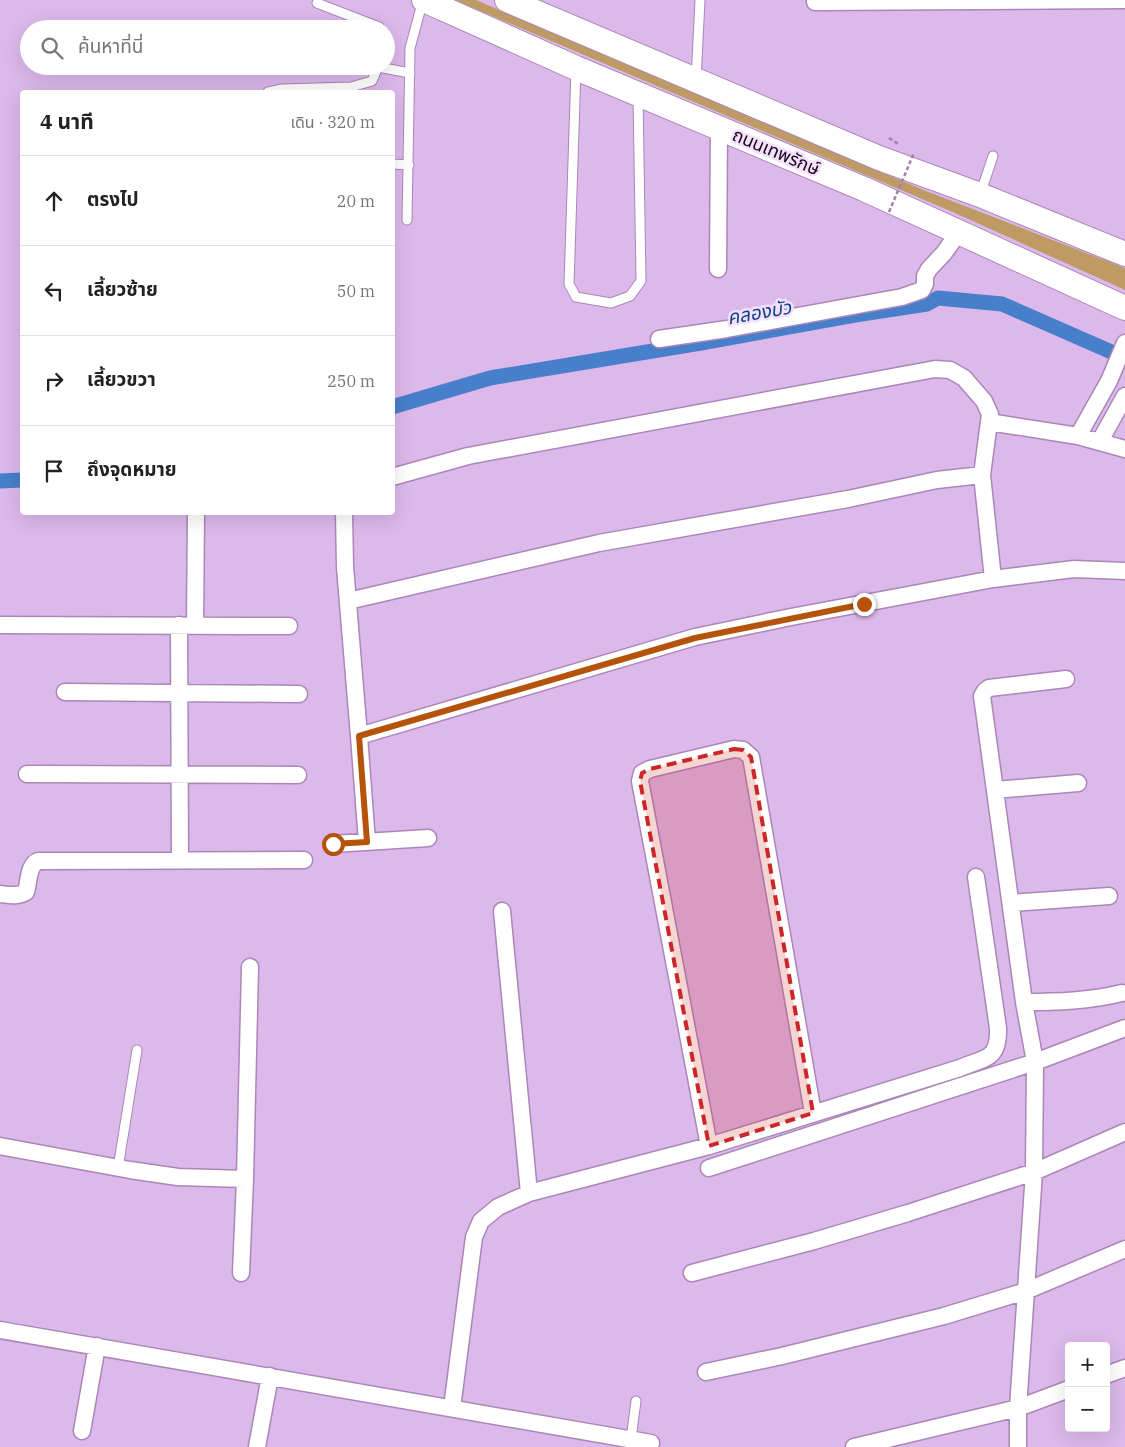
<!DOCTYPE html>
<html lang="th">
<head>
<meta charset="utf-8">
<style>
	body { margin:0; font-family:"IBM Plex Serif","Noto Sans Thai",serif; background:#f6f6f6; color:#222 }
	.controls { position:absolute; right:15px; bottom:15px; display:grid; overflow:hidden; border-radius:5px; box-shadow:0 5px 20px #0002 }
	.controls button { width:45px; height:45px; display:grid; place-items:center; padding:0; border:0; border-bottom:1px solid #e0e0e0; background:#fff; color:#222; font:25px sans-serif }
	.stop { position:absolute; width:15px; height:15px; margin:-11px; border:4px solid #b45309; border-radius:50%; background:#fff }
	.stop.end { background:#b45309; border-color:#fff; box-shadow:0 1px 5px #0008 }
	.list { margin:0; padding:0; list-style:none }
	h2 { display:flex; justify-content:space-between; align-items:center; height:65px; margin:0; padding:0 20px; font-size:21px }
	h2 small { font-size:16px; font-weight:400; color:#767676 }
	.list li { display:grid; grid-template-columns:32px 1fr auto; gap:15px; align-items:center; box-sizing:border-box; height:90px; padding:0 20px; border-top:1px solid #e0e0e0 }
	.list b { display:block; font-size:19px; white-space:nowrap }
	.list em { font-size:16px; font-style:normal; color:#767676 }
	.icon { flex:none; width:28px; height:28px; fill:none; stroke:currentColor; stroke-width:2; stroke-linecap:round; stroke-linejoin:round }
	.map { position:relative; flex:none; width:1125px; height:1447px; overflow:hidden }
	.search { position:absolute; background:#fff; box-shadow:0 5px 20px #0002; left:20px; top:20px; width:375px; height:55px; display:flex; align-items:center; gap:12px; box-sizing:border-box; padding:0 18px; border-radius:28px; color:#767676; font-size:19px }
	.panel { position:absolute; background:#fff; box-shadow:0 5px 20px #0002; left:20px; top:90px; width:375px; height:425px; border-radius:5px }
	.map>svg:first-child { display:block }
	.green { fill:#be9a64 }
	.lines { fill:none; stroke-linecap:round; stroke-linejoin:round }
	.canal { stroke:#487fcb; stroke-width:15 }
	.service-casing { stroke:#aa87b7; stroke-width:11 }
	.minor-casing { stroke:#aa87b7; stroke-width:19 }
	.secondary-casing { stroke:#aa87b7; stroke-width:26 }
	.path { stroke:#a083ac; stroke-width:2.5; stroke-dasharray:4 2.5; stroke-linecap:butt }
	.service { stroke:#fff; stroke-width:9 }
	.minor { stroke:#fff; stroke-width:16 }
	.secondary { stroke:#fff; stroke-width:24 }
	.path-bridge { stroke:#a083ac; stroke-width:2.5; stroke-dasharray:4 2.5; stroke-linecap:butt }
	.route { stroke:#b45309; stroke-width:6 }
	.marked { fill:#cc2627; fill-opacity:0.2; stroke:#cc2627; stroke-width:4; stroke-dasharray:10 6; stroke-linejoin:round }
	.labels { text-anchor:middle; stroke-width:5; stroke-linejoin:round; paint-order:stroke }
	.street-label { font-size:18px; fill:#16091b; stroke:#f4e0fa }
	.water-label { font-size:19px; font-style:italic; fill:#0b4389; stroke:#f4e0fa }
</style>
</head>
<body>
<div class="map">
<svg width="1125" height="1447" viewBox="0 0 1125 1447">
	<rect width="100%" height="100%" fill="#ddb8eb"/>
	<path class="green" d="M455 0H476L926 191 1125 268V290L955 213Z"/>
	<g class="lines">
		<path class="canal" d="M392 407 490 378 701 343 855 315 927 304 938 298 1002 304 1125 358
			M0 481 22 480"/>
		<g class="service-casing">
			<path id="service" d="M317 3 379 27V29
				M576 69 569 284 576 297 611 303 630 296 641 281 638 96
				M696 80 700 0
				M268 92 282 89 351 87 372 81 378 67 410 73
				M392 164 409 165
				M980 195 993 156
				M407 220 410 48 423 0
				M118 1168 137 1050
				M631 1439 636 1401"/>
		</g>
		<g class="minor-casing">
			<path id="minor" d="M815 2 1125 0
				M718 269 719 128
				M659 339 727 329 902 297 922 290 925 284V276L929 269 944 253 959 232
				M989 422 1078 436 1125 449
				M1078 436 1109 381 1125 343
				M1100 441 1125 396
				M392 477 468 456 935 369 950 370 964 378 984 401 990 414 982 475 993 579
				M344 512 345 567 359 736 695 637 791 617 993 579 1074 569 1125 571
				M348 601 599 543 848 499 937 480 982 475
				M0 625 289 626
				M179 625 180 859
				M195 625 196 512
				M65 692 299 694
				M359 736 367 842
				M27 774 298 775
				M995 790 1078 783
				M333 844 428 838
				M0 894C9 895 18 897 26 892 29 882 28 865 38 861L304 860
				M1011 903 1109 896
				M502 911 529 1193
				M1024 1002C1058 1002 1089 1001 1122 993
				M0 1146 130 1170 178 1177 245 1179
				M709 1146 640 781 642 773 650 769 734 749 743 750 751 757 813 1113
				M709 1168 1035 1062 1125 1028
				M241 1273 245 1179 250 967
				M692 1273 814 1241 908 1213 1034 1172 1125 1132
				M0 1330 651 1443
				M706 1372 782 1356 944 1316 1026 1291 1125 1249
				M1106 1375 1125 1368
				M452 1408 474 1237 481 1221 498 1207 529 1193 709 1146 960 1068C986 1057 999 1060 998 1028L976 877
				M82 1431 97 1346
				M257 1447 270 1376
				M854 1447 1018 1408 1069 1389
				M1018 1447V1408L1034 1172 1035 1062 1024 1002 982 696 985 691 989 688 1066 679"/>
		</g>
		<g class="secondary-casing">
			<path id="secondary" d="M424 0 576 68 864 189 1125 308
				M507 0 879 158 980 195 1125 254"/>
		</g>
		<path class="path" d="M889 138 900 145"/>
		<use href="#service" class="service"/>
		<use href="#minor" class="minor"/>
		<use href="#secondary" class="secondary"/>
		<path class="path-bridge" d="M889 212 914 153"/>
	</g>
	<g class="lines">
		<path class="route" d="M333 844 367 842 359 736 695 638 864 604"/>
	</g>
	<path class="marked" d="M734 749 743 750 751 757 813 1113 709 1146 640 781 642 773 650 769Z"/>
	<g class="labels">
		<g class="street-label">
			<text transform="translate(776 152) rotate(23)" y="6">ถนนเทพรักษ์</text>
		</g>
		<g class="water-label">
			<text transform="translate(759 312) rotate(-10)" y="7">คลองบัว</text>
		</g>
	</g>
</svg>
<div class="controls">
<button>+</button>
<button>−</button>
</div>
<div class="stop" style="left:333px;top:844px"></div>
<div class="stop end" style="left:864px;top:604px"></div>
<div class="search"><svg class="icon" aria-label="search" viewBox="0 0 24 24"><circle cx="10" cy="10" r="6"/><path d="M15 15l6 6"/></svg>ค้นหาที่นี่</div>
<section class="panel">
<h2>4 นาที<small>เดิน · 320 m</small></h2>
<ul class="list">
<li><svg class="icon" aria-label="ahead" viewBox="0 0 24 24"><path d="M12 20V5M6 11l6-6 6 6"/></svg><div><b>ตรงไป</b></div><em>20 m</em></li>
<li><svg class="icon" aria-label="left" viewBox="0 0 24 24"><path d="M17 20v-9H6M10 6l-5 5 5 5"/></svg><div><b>เลี้ยวซ้าย</b></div><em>50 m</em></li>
<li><svg class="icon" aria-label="right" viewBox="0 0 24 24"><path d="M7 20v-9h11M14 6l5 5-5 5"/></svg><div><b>เลี้ยวขวา</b></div><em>250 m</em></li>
<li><svg class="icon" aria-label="arrive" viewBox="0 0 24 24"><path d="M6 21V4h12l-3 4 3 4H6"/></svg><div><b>ถึงจุดหมาย</b></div></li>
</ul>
</section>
</div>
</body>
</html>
